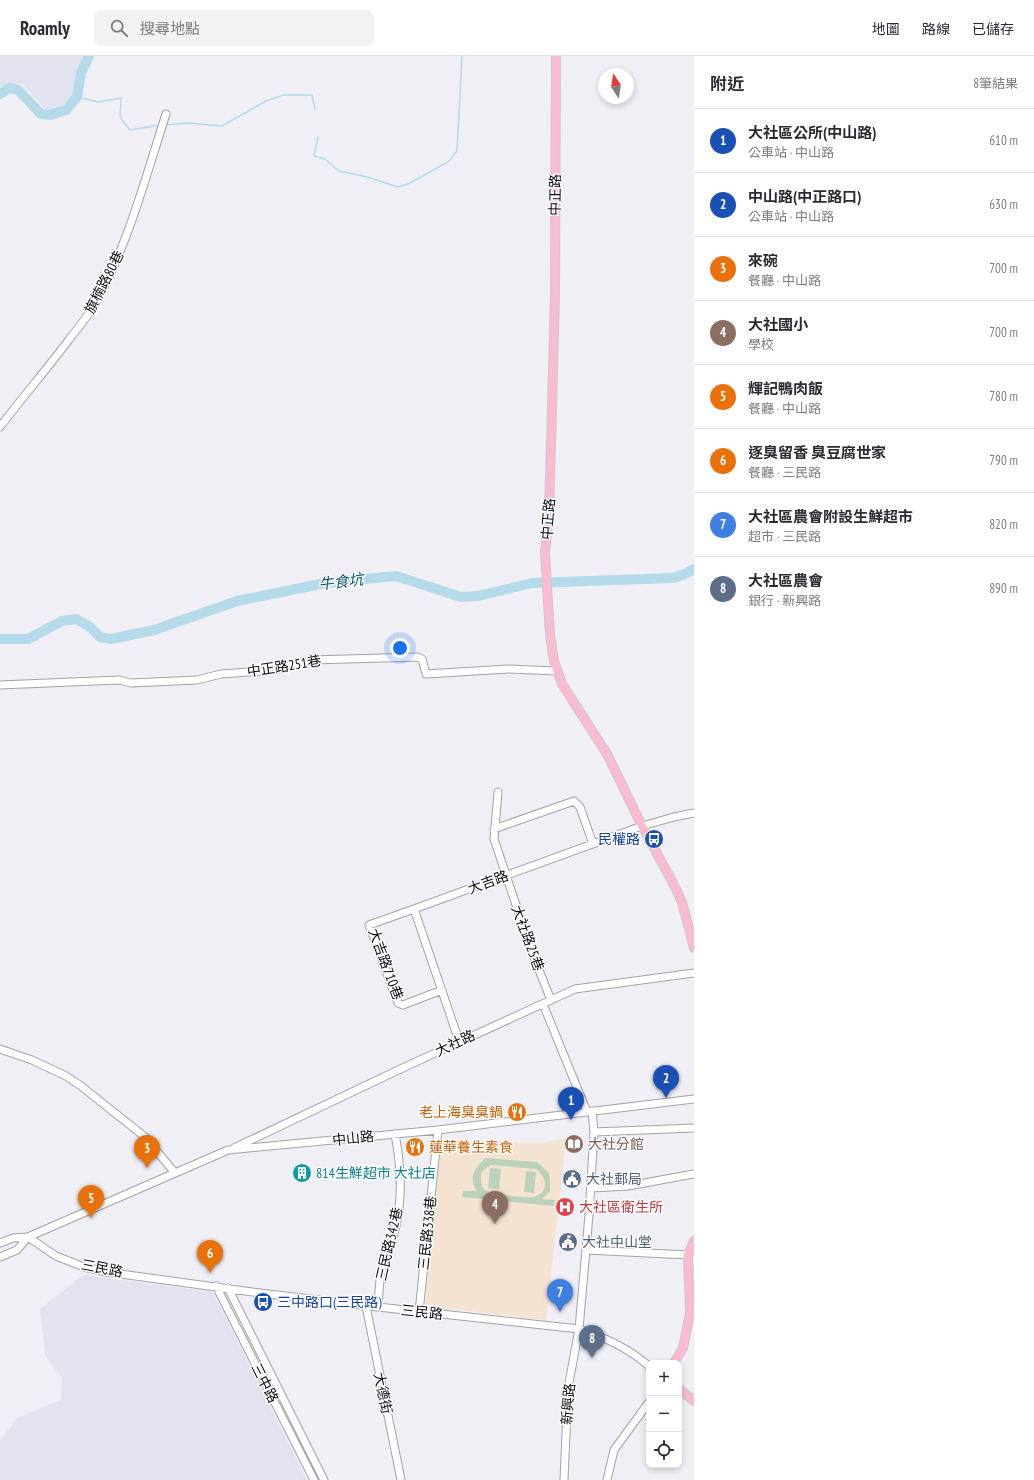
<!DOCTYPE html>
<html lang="zh-TW">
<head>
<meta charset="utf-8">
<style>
	body { margin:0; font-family:"PT Sans Narrow","Noto Sans TC",sans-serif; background:#f2f2f3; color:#2b2b33 }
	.controls { position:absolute; right:12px; bottom:12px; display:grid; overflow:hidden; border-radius:8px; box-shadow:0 2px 6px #0003 }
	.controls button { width:36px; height:36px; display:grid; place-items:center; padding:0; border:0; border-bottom:1px solid #e1e1e2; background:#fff; color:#2b2b33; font:20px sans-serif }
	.compass { position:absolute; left:598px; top:12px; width:36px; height:36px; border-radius:50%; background:#fff; box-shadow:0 2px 6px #0003; rotate:348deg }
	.you { position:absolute; left:400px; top:592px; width:14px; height:14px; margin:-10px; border:3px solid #fff; border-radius:50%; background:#1a73e8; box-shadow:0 0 0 6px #1a73e833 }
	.badge { display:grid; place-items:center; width:26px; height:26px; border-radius:50%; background:#bd2c4e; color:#fff; font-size:13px; font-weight:700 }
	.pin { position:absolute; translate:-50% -33px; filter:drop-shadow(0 1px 2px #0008) }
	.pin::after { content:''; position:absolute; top:21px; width:14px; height:12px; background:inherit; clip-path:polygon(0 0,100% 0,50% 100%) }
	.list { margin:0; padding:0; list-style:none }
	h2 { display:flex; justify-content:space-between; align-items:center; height:52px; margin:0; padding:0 16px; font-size:17px }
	h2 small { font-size:13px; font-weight:400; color:#7c7c81 }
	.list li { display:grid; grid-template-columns:26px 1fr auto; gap:12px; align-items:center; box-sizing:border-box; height:64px; padding:0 16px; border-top:1px solid #e1e1e2 }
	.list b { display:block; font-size:15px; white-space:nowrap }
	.list p { margin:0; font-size:13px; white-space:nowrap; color:#7c7c81 }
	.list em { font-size:13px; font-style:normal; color:#7c7c81 }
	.icon { flex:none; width:22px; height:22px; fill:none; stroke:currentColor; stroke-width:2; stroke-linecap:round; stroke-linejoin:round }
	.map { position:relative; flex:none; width:694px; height:1424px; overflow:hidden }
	header { display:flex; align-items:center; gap:24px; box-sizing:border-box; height:56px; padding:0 20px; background:#fff; border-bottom:1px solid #e1e1e2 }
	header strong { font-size:19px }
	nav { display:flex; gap:22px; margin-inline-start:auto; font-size:14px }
	.search { width:280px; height:36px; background:#f2f2f3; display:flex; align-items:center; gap:10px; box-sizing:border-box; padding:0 14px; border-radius:8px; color:#7c7c81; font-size:15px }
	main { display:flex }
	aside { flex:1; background:#fff }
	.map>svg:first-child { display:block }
	.built { fill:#e2e3ef }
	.education { fill:#f5e3d2 }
	.green { fill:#bcd1b9; fill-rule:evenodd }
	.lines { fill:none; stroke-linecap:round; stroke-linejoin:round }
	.stream { stroke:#b5dbea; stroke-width:1.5 }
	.river { stroke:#b5dbea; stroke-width:10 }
	.minor-casing { stroke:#a2a3a8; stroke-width:9 }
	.major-casing { stroke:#cacaca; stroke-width:10 }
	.minor { stroke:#fff; stroke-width:7 }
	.major { stroke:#fabbd1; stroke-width:8 }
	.labels { text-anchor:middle; stroke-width:3; stroke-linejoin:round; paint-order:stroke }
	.street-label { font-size:14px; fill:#0d0d0f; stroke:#fdfdfe }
	.transit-label { font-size:14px; fill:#164399; stroke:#fdfdfe; text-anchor:end }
	.food-label { font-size:14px; fill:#c56008; stroke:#fdfdfe; text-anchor:end }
	.education-label { font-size:14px; fill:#785e54; stroke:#fdfdfe; text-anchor:start }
	.culture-label { font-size:14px; fill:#0d838f; stroke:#fdfdfe; text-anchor:start }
	.service-label { font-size:14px; fill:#4e5e75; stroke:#fdfdfe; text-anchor:start }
	.health-label { font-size:14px; fill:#be3a42; stroke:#fdfdfe; text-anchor:start }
	.water-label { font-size:15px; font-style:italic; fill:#0a566b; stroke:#fdfdfe }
</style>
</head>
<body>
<header>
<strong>Roamly</strong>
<div class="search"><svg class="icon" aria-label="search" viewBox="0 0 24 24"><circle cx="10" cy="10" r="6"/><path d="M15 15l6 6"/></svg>搜尋地點</div>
<nav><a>地圖</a><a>路線</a><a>已儲存</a></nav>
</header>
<main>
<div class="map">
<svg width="694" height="1424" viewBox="0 0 694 1424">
	<rect width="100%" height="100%" fill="#efeff5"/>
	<path class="built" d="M0 0H84L78 16 74 37 72 42 60 51 47 55 22 28 12 27 0 31Z
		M83 1219 213 1236 307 1424H0V1385L17 1362 61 1344 62 1322 45 1299 40 1253Z"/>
	<path class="education" d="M566 1082 546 1264 425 1250 441 1086 542 1087Z"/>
	<path class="green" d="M486 1102 537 1106 549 1117 550 1124V1135L542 1143 555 1144 554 1150 462 1141 463 1135H477C468 1122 474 1112 486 1102ZM491 1109 536 1113C547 1122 550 1135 534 1141 529 1143 489 1138 485 1134 482 1132 481 1126 481 1123 480 1116 486 1112 491 1109Z
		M490 1112 501 1113 499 1133 488 1132Z
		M526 1115 536 1116 534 1137 524 1136Z"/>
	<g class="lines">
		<path class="stream" d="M77 41 98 46 121 42 120 61 130 74 160 69
			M165 69 189 67 222 70 266 45 284 39H312L315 53
			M318 81 314 100 325 103 339 115 367 121 398 131 408 128 448 106 457 95 462 0"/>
		<path class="river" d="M0 38 9 32 18 34 41 58 50 59 66 54 77 41 81 17 89 0
			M0 583H28L62 565 76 563 90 571 100 581 111 583 154 574 237 545 325 527 396 520 461 541 478 540 532 527 673 522 685 518 694 513"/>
		<g class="minor-casing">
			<path id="minor" d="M0 371C22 342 46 314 68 285 78 272 90 258 98 243 129 185 146 120 166 58
				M0 629 119 624 131 627 197 624 221 618 275 614 311 604 418 601 422 603 426 618 508 613 557 615
				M498 736 494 783 531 894 551 944
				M494 773 574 745 580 751 593 788
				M414 853 369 869 398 947 403 949 442 934
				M543 948 587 1056
				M459 985 414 853 642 770 674 761 694 757
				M0 993 32 1004 66 1020 81 1030 145 1081 175 1117
				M594 1076 694 1072
				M234 1092 409 1009 575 933 694 917
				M591 1132 628 1130 694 1118
				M28 1181 56 1200 84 1211 106 1216 260 1237 378 1251 579 1273C605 1281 628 1292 649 1310
				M0 1187 13 1182 28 1181 228 1094 438 1074 694 1043
				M586 1194 688 1199
				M0 1201 17 1194 28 1181
				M216 1230 314 1424
				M228 1232 324 1424
				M366 1250 401 1424
				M378 1251C379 1240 379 1228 381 1217 384 1201 393 1186 396 1170 403 1139 401 1109 395 1078
				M419 1256 438 1074
				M564 1424 568 1332 579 1273 589 1159 594 1076 592 1055
				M607 1424 614 1394 649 1346"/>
		</g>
		<g class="major-casing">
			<path id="major" d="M556 0 555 235 552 353 549 455 545 497 550 579 554 605 562 628 607 698 642 770 672 825 682 846 694 892
				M674 1307 683 1292 690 1257 688 1199 694 1185
				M679 1333 694 1345"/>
		</g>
		<use href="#minor" class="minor"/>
		<use href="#major" class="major"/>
	</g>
	<defs>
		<g id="bus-disc" transform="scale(1)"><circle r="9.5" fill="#1a4fb4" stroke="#fdfdfe"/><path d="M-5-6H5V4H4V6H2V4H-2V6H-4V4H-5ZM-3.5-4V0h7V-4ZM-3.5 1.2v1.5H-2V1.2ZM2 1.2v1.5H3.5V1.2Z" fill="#fff"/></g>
		<g id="restaurant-disc" transform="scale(1)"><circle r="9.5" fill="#e8710a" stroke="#fdfdfe"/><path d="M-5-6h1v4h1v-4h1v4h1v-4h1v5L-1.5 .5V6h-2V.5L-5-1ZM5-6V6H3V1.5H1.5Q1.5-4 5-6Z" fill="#fff"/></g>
		<g id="library-disc" transform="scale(1)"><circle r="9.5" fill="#8d6e63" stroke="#fdfdfe"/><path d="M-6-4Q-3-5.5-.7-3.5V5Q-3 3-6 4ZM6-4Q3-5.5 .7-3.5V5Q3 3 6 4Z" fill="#fff"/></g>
		<g id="building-disc" transform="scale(1)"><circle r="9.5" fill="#0f9aa8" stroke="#fdfdfe"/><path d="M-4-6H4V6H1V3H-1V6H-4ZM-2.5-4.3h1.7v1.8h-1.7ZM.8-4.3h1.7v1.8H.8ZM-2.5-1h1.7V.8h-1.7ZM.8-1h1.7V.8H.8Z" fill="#fff"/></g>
		<g id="civic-disc" transform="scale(1)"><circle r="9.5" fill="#5c6f8a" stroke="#fdfdfe"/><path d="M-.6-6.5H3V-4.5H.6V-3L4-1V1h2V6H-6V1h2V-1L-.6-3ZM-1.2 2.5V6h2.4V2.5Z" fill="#fff"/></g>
		<g id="hospital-disc" transform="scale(1)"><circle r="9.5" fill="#e0444e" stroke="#fdfdfe"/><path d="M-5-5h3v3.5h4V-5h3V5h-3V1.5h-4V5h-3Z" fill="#fff"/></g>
	</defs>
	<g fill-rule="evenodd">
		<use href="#bus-disc" x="654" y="783"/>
		<use href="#restaurant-disc" x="517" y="1056"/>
		<use href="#library-disc" x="574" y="1088"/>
		<use href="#restaurant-disc" x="415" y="1091"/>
		<use href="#building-disc" x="302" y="1117"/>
		<use href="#civic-disc" x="572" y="1123"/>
		<use href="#hospital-disc" x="565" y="1151"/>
		<use href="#civic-disc" x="568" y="1186"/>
		<use href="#bus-disc" x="263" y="1246"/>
	</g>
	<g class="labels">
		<g class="street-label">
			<text transform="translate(555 139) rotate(-89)" y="5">中正路</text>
			<text transform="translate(104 226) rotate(-63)" y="5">旗楠路80巷</text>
			<text transform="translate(548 463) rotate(-85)" y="5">中正路</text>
			<text transform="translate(284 610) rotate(-9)" y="5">中正路251巷</text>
			<text transform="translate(488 826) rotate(-20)" y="5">大吉路</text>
			<text transform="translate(528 882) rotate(70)" y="5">大社路25巷</text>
			<text transform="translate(386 908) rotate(70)" y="5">大吉路710巷</text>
			<text transform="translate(455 987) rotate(-25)" y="5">大社路</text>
			<text transform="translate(353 1082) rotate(-6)" y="5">中山路</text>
			<text transform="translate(427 1177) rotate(-84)" y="5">三民路338巷</text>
			<text transform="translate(389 1188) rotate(-77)" y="5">三民路342巷</text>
			<text transform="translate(102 1212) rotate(11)" y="5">三民路</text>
			<text transform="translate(422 1256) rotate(6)" y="5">三民路</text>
			<text transform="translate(265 1327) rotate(63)" y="5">三中路</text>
			<text transform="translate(383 1337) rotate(78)" y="5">大德街</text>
			<text transform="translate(568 1348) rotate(-85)" y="5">新興路</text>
		</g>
		<g class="transit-label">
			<text x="640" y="788">民權路</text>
			<text x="277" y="1251" text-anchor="start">三中路口(三民路)</text>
		</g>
		<g class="food-label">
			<text x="503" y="1061">老上海臭臭鍋</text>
			<text x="429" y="1096" text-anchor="start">蓮華養生素食</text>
		</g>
		<g class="education-label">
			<text x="588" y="1093">大社分館</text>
		</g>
		<g class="culture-label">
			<text x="316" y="1122">814生鮮超市 大社店</text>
		</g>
		<g class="service-label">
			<text x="586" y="1128">大社郵局</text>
			<text x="582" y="1191">大社中山堂</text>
		</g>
		<g class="health-label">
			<text x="579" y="1156">大社區衛生所</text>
		</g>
		<g class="water-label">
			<text transform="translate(341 526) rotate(-7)" y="5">牛食坑</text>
		</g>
	</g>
</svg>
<div class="controls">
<button>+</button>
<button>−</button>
<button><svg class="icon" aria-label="locate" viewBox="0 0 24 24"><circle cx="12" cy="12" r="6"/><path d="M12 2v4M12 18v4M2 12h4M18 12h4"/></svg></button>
</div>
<svg class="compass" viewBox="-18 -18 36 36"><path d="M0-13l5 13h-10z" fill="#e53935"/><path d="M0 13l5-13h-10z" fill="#7c7c81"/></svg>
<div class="you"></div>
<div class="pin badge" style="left:571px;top:1064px;background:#1a4fb4">1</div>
<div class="pin badge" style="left:666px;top:1042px;background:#1a4fb4">2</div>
<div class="pin badge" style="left:147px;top:1112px;background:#e8710a">3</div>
<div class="pin badge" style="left:495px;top:1168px;background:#8d6e63">4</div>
<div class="pin badge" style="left:91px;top:1162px;background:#e8710a">5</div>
<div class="pin badge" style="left:210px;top:1217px;background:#e8710a">6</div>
<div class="pin badge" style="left:560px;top:1256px;background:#3f7fe0">7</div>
<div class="pin badge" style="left:592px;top:1302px;background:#5c6f8a">8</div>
</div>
<aside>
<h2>附近<small>8筆結果</small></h2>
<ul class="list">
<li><span class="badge" style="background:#1a4fb4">1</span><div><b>大社區公所(中山路)</b><p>公車站 · 中山路</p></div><em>610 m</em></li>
<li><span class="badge" style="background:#1a4fb4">2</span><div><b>中山路(中正路口)</b><p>公車站 · 中山路</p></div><em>630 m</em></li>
<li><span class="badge" style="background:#e8710a">3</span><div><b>來碗</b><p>餐廳 · 中山路</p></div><em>700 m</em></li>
<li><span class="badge" style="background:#8d6e63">4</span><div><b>大社國小</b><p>學校</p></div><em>700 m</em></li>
<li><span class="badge" style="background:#e8710a">5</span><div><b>輝記鴨肉飯</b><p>餐廳 · 中山路</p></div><em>780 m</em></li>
<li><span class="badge" style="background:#e8710a">6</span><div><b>逐臭留香 臭豆腐世家</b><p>餐廳 · 三民路</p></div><em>790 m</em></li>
<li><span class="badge" style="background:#3f7fe0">7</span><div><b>大社區農會附設生鮮超市</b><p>超市 · 三民路</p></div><em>820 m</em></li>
<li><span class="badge" style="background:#5c6f8a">8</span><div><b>大社區農會</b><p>銀行 · 新興路</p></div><em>890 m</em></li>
</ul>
</aside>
</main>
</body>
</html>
